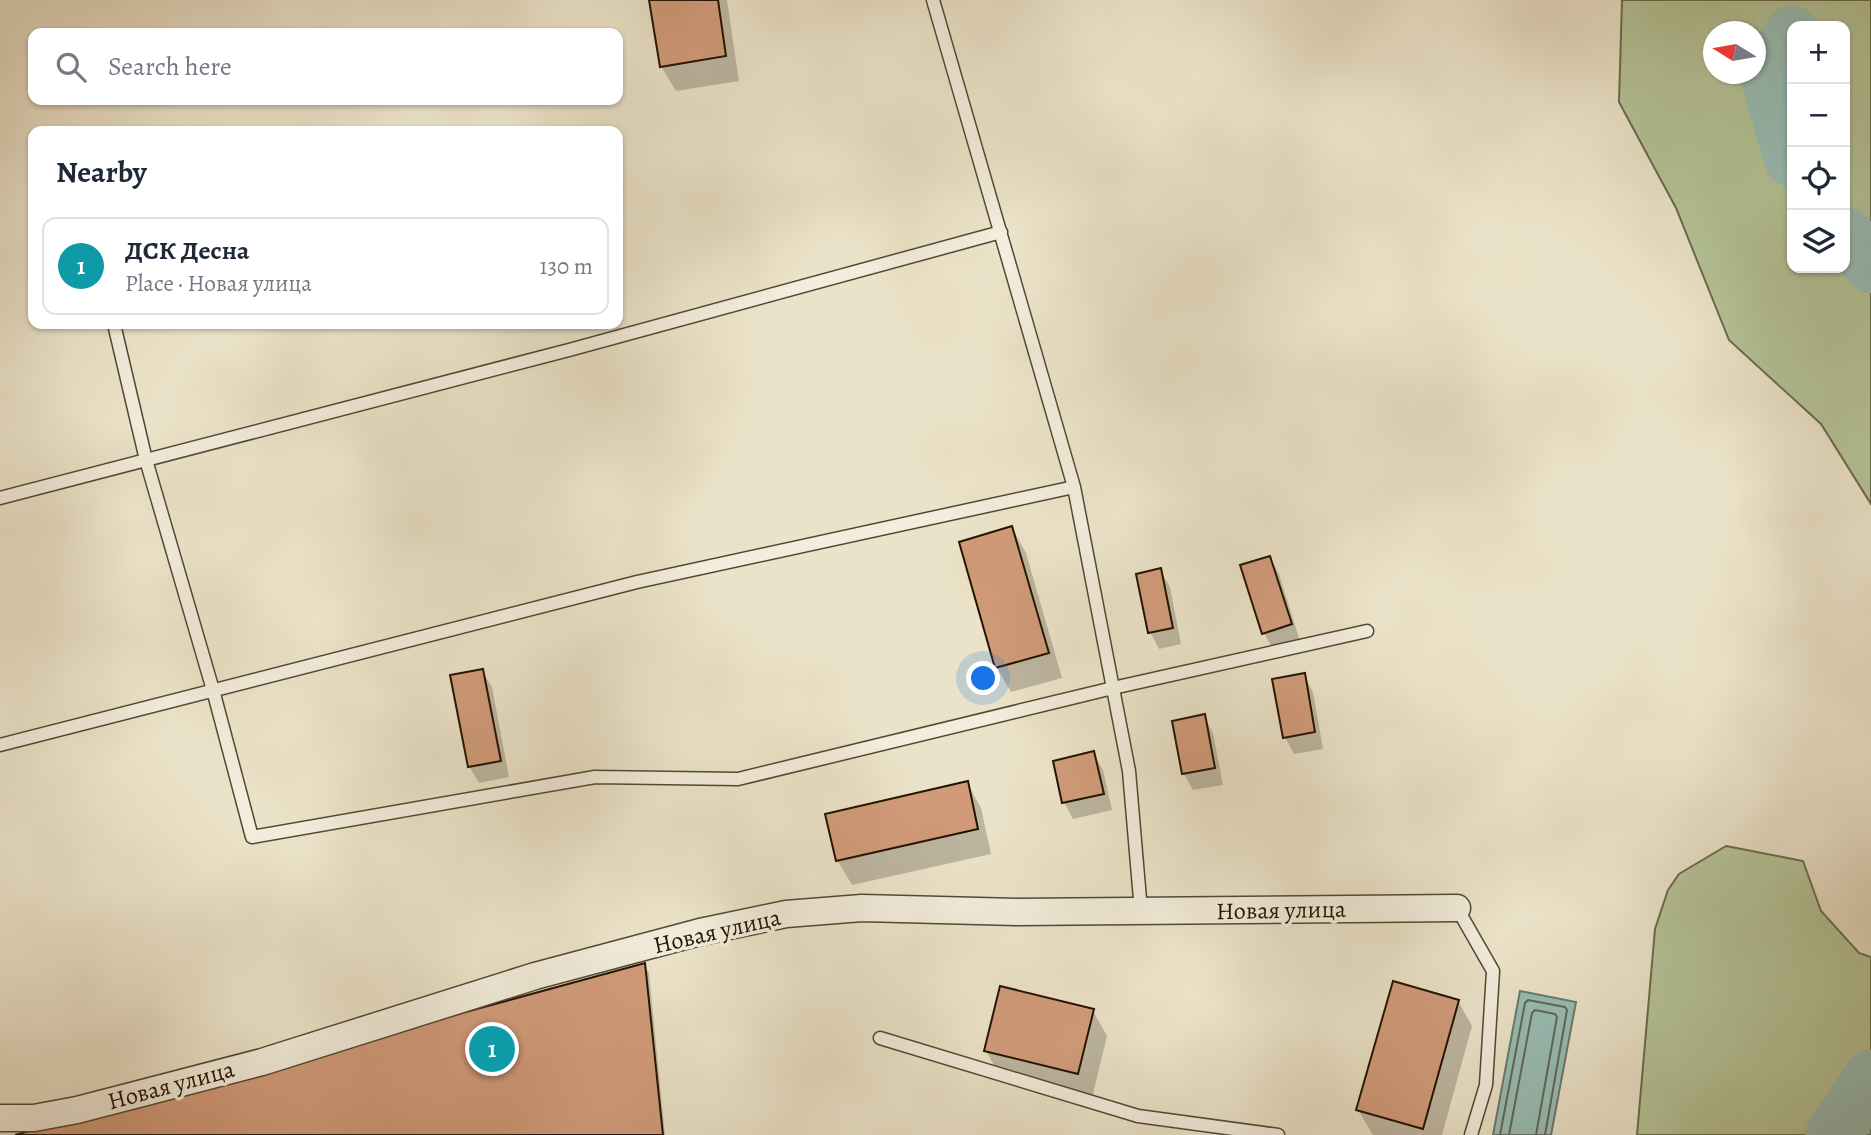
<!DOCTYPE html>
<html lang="en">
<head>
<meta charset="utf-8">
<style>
	body { margin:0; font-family:Alegreya,serif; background:#f2f2f3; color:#1f2937 }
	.controls { position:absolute; right:21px; top:21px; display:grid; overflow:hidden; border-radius:14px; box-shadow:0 2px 5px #0004 }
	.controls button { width:63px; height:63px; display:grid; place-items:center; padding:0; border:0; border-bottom:2px solid #e0e1e3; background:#fff; color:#1f2937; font:35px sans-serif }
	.compass { position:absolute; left:1703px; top:21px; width:63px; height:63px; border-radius:50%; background:#fff; box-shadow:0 2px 5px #0004; rotate:281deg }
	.you { position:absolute; left:984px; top:679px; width:24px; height:24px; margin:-18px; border:5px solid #fff; border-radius:50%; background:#1a73e8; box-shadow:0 0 0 10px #1a73e833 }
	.badge { display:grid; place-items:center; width:46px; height:46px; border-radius:50%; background:#8f2418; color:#fff; font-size:23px; font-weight:700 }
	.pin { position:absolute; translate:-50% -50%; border:4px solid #fff; box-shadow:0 2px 7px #0006 }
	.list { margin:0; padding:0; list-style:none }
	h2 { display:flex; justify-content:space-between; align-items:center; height:91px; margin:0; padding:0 28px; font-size:30px }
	h2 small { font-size:23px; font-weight:400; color:#747a83 }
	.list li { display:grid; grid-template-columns:46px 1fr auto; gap:21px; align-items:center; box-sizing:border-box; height:98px; margin:0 14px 14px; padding:0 14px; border:2px solid #e0e1e3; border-radius:14px }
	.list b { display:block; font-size:26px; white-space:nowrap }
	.list p { margin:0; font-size:23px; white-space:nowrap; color:#747a83 }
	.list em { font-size:23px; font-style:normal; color:#747a83 }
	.icon { flex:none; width:38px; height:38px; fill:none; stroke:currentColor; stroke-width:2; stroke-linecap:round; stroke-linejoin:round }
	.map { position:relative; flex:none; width:1871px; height:1135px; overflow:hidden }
	.search { position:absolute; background:#fff; box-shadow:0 2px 5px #0004; left:28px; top:28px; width:595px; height:77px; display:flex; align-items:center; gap:18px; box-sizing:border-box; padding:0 24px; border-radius:14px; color:#747a83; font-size:26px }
	.panel { position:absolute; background:#fff; box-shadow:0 2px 5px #0004; left:28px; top:126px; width:595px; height:203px; border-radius:14px }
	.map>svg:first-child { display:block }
	.green { fill:#b5c499; stroke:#6c6c4c; stroke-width:2; fill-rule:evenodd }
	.water { fill:#98beb5; stroke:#697a6d; stroke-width:2 }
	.shadow { fill:#0003 }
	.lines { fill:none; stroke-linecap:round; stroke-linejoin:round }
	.shore { stroke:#5d685a; stroke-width:2 }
	.river { stroke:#98beb5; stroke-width:56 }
	.building { fill:#d19b7a; stroke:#221300; stroke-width:2 }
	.lane-casing { stroke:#544732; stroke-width:15 }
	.street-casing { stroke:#544732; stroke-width:29 }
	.lane { stroke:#f2eddc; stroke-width:12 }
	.street { stroke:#f2eddc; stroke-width:26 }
	.labels { text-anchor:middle; stroke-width:7; stroke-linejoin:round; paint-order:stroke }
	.street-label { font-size:24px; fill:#221300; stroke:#f2eddc }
</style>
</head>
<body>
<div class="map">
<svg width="1871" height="1135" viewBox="0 0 1871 1135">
	<rect width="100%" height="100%" fill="#ebe3c9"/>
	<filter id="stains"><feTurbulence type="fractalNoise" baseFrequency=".00286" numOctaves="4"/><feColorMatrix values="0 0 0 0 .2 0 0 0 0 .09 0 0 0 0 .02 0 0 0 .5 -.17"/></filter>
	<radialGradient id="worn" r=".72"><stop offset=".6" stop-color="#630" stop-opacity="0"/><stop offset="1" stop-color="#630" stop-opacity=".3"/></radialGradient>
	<path class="green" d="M1622 0H1871V504L1821 424 1729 340 1676 208 1619 102ZM1792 26H1845V268H1792ZM1714 32H1756V74H1714Z
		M1726 846 1803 861 1821 911 1859 953 1871 957V1135H1637L1655 929 1668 890 1679 874Z"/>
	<path class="water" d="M1520 991 1576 1002 1551 1135H1493Z"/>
	<path class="shadow" d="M651 0H727L739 81 676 91 661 66Z
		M1012 528 1026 553 1062 678 1011 692 997 668Z
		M1270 558 1279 574 1300 641 1273 650 1264 633Z
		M1160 570 1170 587 1181 644 1159 649 1150 632Z
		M482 671 492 687 509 777 479 783 469 766Z
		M1304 675 1313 692 1323 749 1294 754 1285 737Z
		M1204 716 1213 733 1223 785 1193 790 1184 774Z
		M1093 753 1103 770 1112 810 1073 819 1064 802Z
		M967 783 981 808 991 854 852 885 837 860Z
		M644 965 649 973 665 1135H21Z
		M1458 1001 1472 1026 1442 1135H1373L1358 1110Z
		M1093 1011 1107 1036 1092 1098 1000 1076 986 1051Z"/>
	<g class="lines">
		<path class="shore" d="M1500 1135 1525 1003 1528 1000 1565 1007 1567 1010 1545 1135
			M1509 1135 1532 1013 1535 1010 1555 1014 1557 1017 1536 1135"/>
		<path class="river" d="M1792 34 1768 76 1792 159
			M1845 234 1871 265
			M1833 1135 1871 1078"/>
	</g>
	<path class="building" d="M649 0H718L726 56 660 67Z
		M1012 526 1049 653 995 668 959 542Z
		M1270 556 1292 624 1262 634 1240 565Z
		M1161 568 1173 628 1148 633 1136 574Z
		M483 669 501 761 468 767 450 675Z
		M1305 673 1315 732 1283 738 1272 679Z
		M1205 714 1215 768 1182 774 1172 721Z
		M1094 751 1104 794 1062 803 1053 761Z
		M968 781 978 829 836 861 825 814Z
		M645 963 663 1135H15Z
		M1393 981 1459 1000 1423 1129 1356 1110Z
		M1000 986 1094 1009 1078 1074 984 1051Z"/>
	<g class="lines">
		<g class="lane-casing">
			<path id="lane" d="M933 0 1074 487 1129 771 1141 911
				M114 324 146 460 213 690 252 837 595 777 738 779 1113 688 1367 631
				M0 498 569 350 1001 232
				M0 745 637 582 1074 487
				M1457 908 1493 971 1486 1085 1471 1135
				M880 1038 1138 1116 1278 1135"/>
		</g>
		<g class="street-casing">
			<path id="street" d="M0 1118H34L77 1110 262 1062 535 976 700 932 786 914 862 908 1017 912 1457 908"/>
		</g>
		<use href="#lane" class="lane"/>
		<use href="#street" class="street"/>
	</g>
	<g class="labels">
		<g class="street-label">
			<text transform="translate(1281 910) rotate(-1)" y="8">Новая улица</text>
			<text transform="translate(717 931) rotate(-13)" y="8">Новая улица</text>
			<text transform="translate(171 1085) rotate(-15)" y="8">Новая улица</text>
		</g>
	</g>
	<rect width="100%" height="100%" filter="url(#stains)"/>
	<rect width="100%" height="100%" fill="url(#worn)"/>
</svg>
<div class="controls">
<button>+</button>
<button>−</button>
<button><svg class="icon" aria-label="locate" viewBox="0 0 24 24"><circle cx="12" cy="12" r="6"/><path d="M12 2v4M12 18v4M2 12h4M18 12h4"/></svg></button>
<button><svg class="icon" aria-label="layers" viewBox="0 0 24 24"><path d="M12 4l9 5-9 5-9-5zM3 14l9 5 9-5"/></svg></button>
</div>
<svg class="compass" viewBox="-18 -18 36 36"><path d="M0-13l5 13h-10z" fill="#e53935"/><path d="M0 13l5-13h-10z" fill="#747a83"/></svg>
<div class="you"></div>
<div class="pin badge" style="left:492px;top:1049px;background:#0f9aa8">1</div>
<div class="search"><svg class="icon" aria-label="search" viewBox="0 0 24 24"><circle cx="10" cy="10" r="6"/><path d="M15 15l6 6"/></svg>Search here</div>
<section class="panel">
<h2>Nearby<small></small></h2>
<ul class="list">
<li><span class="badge" style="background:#0f9aa8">1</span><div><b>ДСК Десна</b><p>Place · Новая улица</p></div><em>130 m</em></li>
</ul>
</section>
</div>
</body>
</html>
